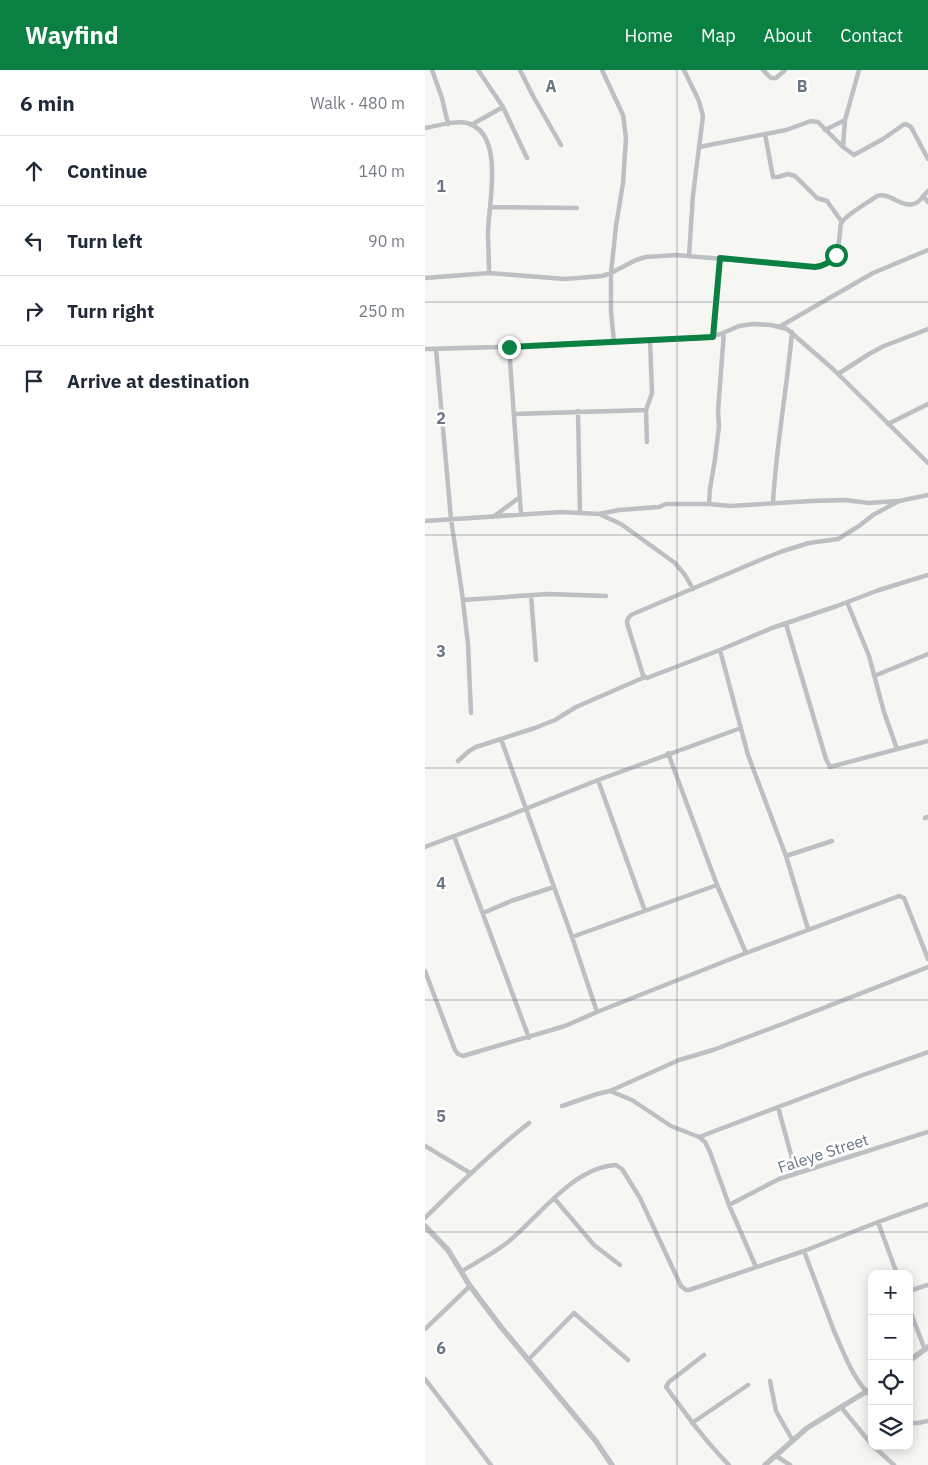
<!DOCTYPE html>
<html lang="en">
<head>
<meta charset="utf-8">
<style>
	body { margin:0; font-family:"IBM Plex Sans",sans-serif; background:#f2f2f3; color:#1f2937 }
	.controls { position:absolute; right:15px; bottom:15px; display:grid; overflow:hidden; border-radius:10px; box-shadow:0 2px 12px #0003 }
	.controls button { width:45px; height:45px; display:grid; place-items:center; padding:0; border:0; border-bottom:1px solid #e0e1e3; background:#fff; color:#1f2937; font:25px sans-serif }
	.stop { position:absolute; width:15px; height:15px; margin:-11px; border:4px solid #0b8043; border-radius:50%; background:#fff }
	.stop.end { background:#0b8043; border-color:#fff; box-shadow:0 1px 5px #0008 }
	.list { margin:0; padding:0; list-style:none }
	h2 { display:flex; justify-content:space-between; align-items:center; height:65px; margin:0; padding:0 20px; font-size:21px }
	h2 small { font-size:16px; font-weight:400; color:#747a83 }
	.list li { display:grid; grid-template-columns:32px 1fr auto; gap:15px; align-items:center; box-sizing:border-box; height:70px; padding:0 20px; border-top:1px solid #e0e1e3 }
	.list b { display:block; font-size:19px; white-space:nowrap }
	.list em { font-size:16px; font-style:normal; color:#747a83 }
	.icon { flex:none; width:28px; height:28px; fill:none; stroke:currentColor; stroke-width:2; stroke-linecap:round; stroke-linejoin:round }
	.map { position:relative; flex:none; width:503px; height:1395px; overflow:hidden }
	header { display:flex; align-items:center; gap:30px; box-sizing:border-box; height:70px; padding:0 25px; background:#0b8043; color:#fff }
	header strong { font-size:24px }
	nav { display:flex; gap:28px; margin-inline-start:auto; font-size:18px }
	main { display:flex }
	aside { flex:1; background:#fff }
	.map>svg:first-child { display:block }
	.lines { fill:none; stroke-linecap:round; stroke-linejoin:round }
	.minor { stroke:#bcc0c3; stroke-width:4.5 }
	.tertiary { stroke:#bcc0c3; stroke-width:5.5 }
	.route { stroke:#0b8043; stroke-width:6 }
	.grid { fill:none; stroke:#697681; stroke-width:1; stroke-opacity:0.55 }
	.labels { text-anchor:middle; stroke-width:5; stroke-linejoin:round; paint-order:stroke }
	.street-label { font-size:16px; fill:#697681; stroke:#fff }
	.grid-label { font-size:16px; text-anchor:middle; font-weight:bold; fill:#697681; stroke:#fff; stroke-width:5; stroke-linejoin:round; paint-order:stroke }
</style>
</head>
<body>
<header>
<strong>Wayfind</strong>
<nav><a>Home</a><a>Map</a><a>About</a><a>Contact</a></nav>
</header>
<main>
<aside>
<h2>6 min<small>Walk · 480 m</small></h2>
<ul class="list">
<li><svg class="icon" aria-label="ahead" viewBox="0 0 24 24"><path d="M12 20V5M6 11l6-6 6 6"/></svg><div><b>Continue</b></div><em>140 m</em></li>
<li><svg class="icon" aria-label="left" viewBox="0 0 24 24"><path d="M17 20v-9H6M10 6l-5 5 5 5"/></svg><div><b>Turn left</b></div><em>90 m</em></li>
<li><svg class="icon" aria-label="right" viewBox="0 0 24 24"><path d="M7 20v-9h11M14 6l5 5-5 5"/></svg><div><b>Turn right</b></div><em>250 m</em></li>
<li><svg class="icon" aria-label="arrive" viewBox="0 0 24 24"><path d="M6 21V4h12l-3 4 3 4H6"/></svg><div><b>Arrive at destination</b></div></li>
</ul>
</aside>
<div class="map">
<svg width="503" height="1395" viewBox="0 0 503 1395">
	<rect width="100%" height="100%" fill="#f6f6f3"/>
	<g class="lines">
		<path class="minor" d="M7 0 17 28 23 54
			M53 0 78 37 102 88
			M95 0 108 26 136 75
			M177 0 198 45 201 68 198 113 191 156 186 203V242L189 272
			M259 0 274 31 278 46 268 125 264 186
			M338 0 346 8H351L360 0
			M46 55 78 37
			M0 58C13 56 29 50 42 53 80 63 64 132 63 161 63 175 64 189 64 203
			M400 60 420 50
			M340 64 348 107H353L363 104 370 106 392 128 402 131 417 152
			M274 77 361 60 386 51 393 52 418 77 429 85 458 69 478 55 481 54 486 57 503 89
			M418 77 420 50 434 0
			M498 126 503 132
			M66 137 152 138
			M0 208 64 203 140 209 177 206 186 203 211 190 221 187 251 185 390 197C411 194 413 182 415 163 415 160 415 155 417 152 421 145 444 132 452 126 466 121 481 144 495 130 498 127 500 124 503 121
			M354 257 448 203 503 180
			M288 267 295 189
			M84 277 96 444
			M0 279 108 276 278 268 296 264 314 256 328 254 346 255 362 259 408 299 503 393
			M11 279 26 449 37 523 43 574 46 643
			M413 304 444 284 459 276 503 259
			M153 341 155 443
			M89 344 221 340
			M463 354 503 334
			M222 372 221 340 227 323 225 270
			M503 425 474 431 448 445 434 456 413 469 384 473 358 481 340 488 208 544C204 546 202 549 202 553L218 605 222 608 295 580 347 558 412 536 454 520 503 505
			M348 433C351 376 362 319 367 262
			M284 434 285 419 290 389 294 356 293 341 299 262
			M174 444 194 440 234 437 241 434H284L305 436 386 431 420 430 444 433 471 431
			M68 447 95 427
			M0 451 136 442 174 444 196 454 250 493 260 505 268 519
			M106 525 111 590
			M38 530 123 524 181 526
			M422 532 444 586 459 642 472 679
			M361 554 401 689 405 697 503 671
			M295 580 323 685 361 786 383 859
			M449 606 503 584
			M76 669 147 867 172 942
			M243 683 292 815 321 883
			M33 691 44 681 51 677 110 658 130 650 151 637 220 607
			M173 710 220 841
			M500 748 503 747
			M29 766 104 968
			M0 777 83 746 173 710 316 658
			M361 786 407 771
			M58 843 86 831 129 817
			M147 867 292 815
			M0 901 30 980 33 984 38 986 140 956 172 942 321 883 474 826 479 828 503 889
			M185 1021 254 990 288 980 360 953 503 897
			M137 1036 172 1024 185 1021 207 1030 246 1056 274 1067 280 1072 285 1082 304 1135 331 1197
			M353 1037 371 1103
			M274 1067 438 1005 503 982
			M0 1076 45 1103
			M129 1128 169 1175 195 1195
			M304 1135 354 1109 503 1062
			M0 1148C33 1115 67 1082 104 1053
			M453 1152 472 1204
			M379 1181C389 1208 399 1234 409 1261 419 1283 428 1310 447 1327
			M37 1201C52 1192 69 1183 83 1172 114 1147 148 1097 191 1095L197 1099 215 1128 256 1216 261 1220H264L379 1181 453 1152 503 1134
			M484 1221 503 1215
			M484 1238 500 1280
			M0 1259 45 1216
			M279 1285 244 1312 241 1317C261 1344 280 1371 304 1395
			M103 1290 149 1243 203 1290
			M0 1309 66 1395
			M345 1311 351 1341 368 1371
			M416 1337 447 1375
			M267 1353 323 1315
			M484 1353H493L503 1351
			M448 1376 469 1395
			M351 1386 365 1395"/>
		<path class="tertiary" d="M0 1156 23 1180 45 1216 76 1257 170 1370 187 1395
			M484 1291 503 1277
			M340 1395 382 1358 447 1318"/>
	</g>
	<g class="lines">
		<path class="route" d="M84 277 288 267 295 188 390 197C399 196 405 193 411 185"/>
	</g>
	<path class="grid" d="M252 0V1395M0 232H503M0 465H503M0 698H503M0 930H503M0 1162H503"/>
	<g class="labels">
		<g class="street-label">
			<text transform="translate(398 1083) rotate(-18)" y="6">Faleye Street</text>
		</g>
	</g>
	<g class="grid-label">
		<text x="126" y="22">A</text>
		<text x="377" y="22">B</text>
		<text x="16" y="122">1</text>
		<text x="16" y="354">2</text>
		<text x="16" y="587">3</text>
		<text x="16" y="819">4</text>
		<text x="16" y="1052">5</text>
		<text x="16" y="1284">6</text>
	</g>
</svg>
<div class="controls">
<button>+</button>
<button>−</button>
<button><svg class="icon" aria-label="locate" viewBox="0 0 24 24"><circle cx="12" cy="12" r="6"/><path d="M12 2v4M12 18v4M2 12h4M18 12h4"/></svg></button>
<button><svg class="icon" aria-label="layers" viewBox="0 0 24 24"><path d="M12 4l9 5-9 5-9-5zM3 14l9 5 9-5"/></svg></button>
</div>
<div class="stop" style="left:411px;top:185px"></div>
<div class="stop end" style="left:84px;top:277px"></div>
</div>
</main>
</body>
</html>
